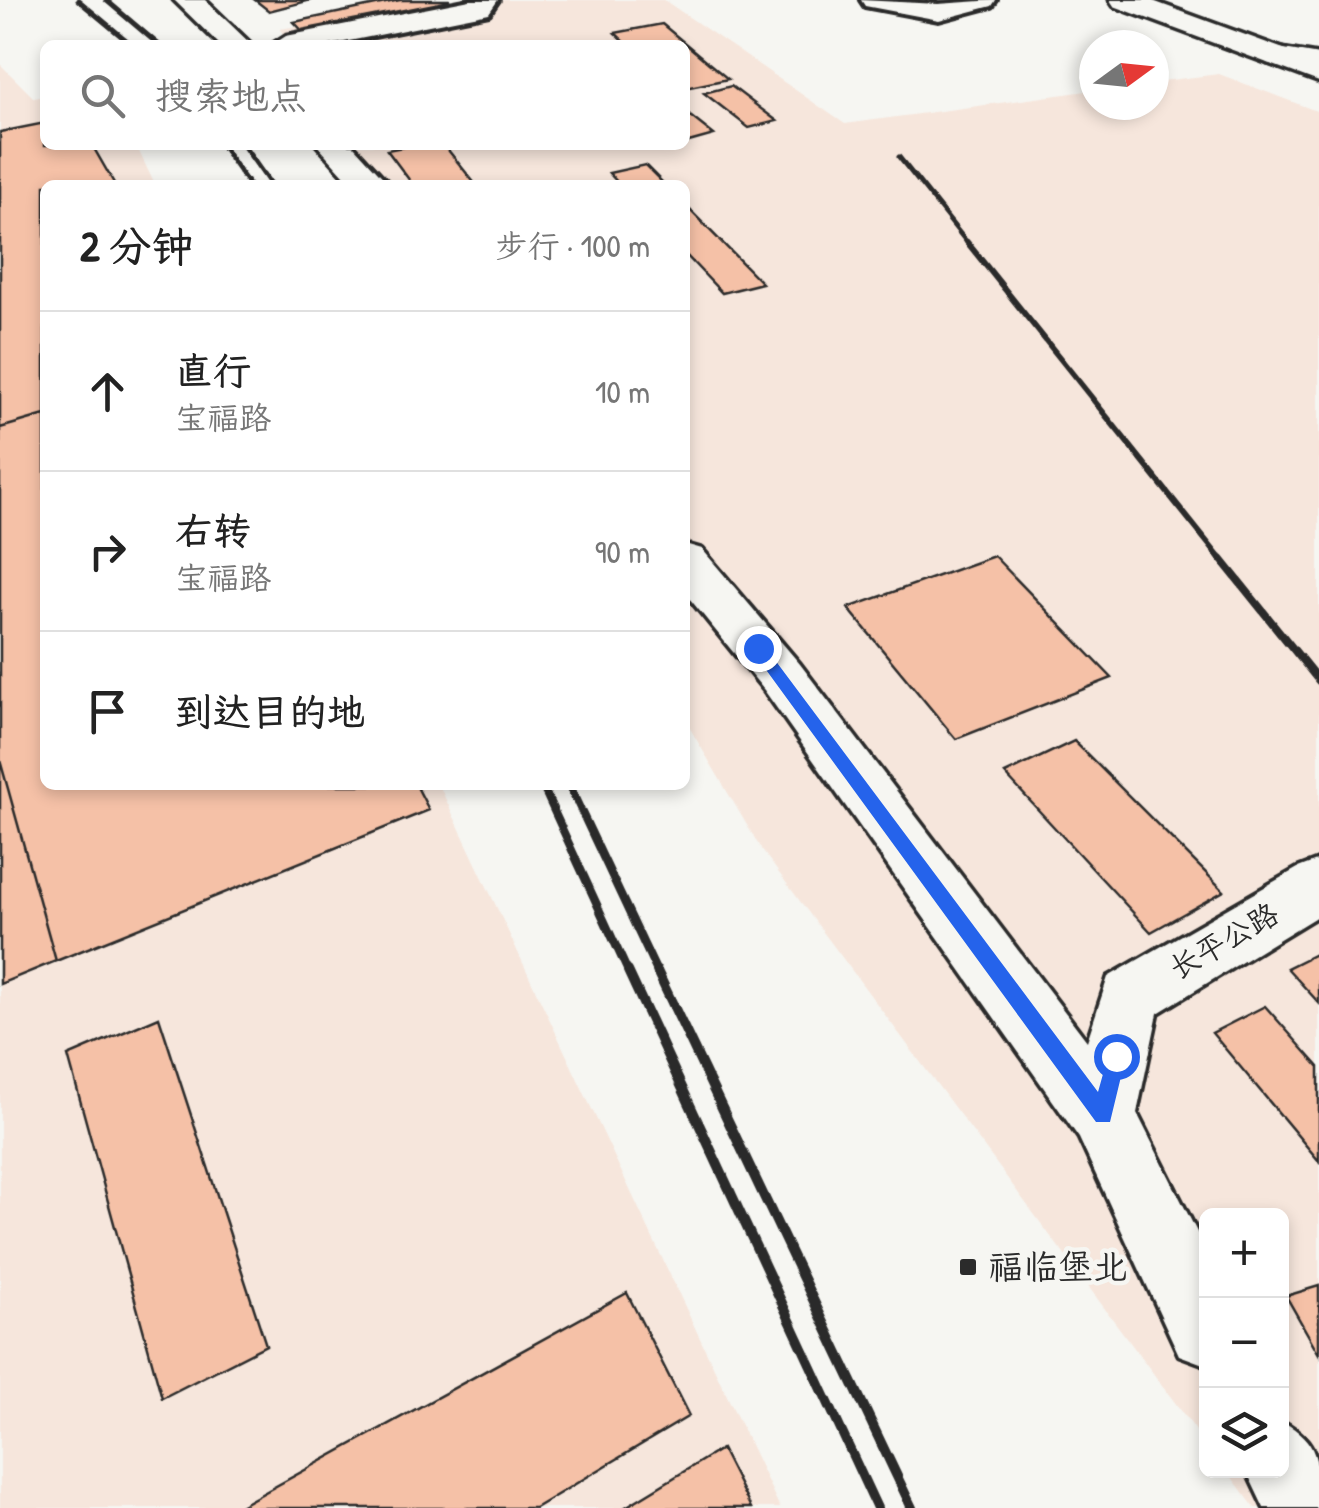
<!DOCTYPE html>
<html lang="zh">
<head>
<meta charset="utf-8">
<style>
	body { margin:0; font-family:"Patrick Hand","LXGW WenKai TC",sans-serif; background:#f6f6f6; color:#222 }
	.controls { position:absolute; right:30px; bottom:30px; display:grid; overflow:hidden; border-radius:15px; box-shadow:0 5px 15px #0003 }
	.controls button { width:90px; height:90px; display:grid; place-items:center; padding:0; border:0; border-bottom:2px solid #e0e0e0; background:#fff; color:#222; font:50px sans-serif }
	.compass { position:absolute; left:1079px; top:30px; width:90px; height:90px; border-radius:50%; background:#fff; box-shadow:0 5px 15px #0003; rotate:75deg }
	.stop { position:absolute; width:30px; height:30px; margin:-22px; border:8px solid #2563eb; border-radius:50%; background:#fff }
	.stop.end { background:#2563eb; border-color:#fff; box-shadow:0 2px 10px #0008 }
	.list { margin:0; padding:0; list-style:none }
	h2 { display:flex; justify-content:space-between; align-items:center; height:130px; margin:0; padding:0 40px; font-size:42px }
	h2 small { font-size:32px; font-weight:400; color:#767676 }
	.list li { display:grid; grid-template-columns:65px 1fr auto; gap:30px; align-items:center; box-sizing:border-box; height:160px; padding:0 40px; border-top:2px solid #e0e0e0 }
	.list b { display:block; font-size:38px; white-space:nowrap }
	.list p { margin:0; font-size:32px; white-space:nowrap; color:#767676 }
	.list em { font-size:32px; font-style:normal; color:#767676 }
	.icon { flex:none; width:55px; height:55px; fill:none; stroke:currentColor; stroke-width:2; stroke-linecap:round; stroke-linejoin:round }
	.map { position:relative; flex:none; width:1319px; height:1508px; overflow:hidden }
	.search { position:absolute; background:#fff; box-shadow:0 5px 15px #0003; left:40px; top:40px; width:650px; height:110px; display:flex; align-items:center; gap:25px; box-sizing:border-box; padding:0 35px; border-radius:15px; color:#767676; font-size:38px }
	.panel { position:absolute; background:#fff; box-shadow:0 5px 15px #0003; left:40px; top:180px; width:650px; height:610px; border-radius:15px }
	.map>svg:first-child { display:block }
	.built { fill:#f6e6dc }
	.building { fill:#f5c1a7; stroke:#2b2b2b; stroke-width:2.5 }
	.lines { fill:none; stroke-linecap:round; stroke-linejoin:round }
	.street-casing { stroke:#2b2b2b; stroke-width:8 }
	.secondary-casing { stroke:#2b2b2b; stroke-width:7 }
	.primary-casing { stroke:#2b2b2b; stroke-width:7 }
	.street { fill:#f6f6f2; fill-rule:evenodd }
	.secondary { fill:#f6f6f2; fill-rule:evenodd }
	.primary { fill:#f6f6f2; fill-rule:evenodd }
	.rail-far3 { stroke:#2b2b2b; stroke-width:5 }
	.rail-far2 { stroke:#2b2b2b; stroke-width:6 }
	.rail-far1 { stroke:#2b2b2b; stroke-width:8 }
	.rail { stroke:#2b2b2b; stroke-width:10 }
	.route { fill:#2563eb }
	.poi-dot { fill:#2b2b2b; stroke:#f6f6f2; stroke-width:4 }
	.labels { text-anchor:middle; stroke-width:9; stroke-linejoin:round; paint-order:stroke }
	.street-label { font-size:30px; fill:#2b2b2b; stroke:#f6f6f2 }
	.near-poi-label { font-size:35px; fill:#2b2b2b; stroke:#f6f6f2; text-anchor:start }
</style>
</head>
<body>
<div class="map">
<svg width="1319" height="1508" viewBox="0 0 1319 1508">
	<rect width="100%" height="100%" fill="#f6f6f2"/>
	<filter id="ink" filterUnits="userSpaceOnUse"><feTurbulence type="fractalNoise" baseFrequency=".01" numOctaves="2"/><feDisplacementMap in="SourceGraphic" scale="20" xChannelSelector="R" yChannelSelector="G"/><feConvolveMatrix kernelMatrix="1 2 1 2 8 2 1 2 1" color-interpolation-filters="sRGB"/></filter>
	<g filter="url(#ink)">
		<path class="built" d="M455 0H664L845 124 1094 90V105H1154V82L1219 74 1319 112V1508H1255L1227 1471 1282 1470V1216H1206V1444L761 849 685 720V185H372L348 145H685V45H289L280 29Z
			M0 64 34 98 45 96V145H136L155 185H45V785H439L780 1508H0Z"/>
		<path class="building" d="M255 0H311L269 11Z
			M400 0H449L458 8 311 40 294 22Z
			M662 24 728 79 685 88V45H628L615 33Z
			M731 86 777 121 749 128 704 93Z
			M685 112 714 135 685 143Z
			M45 123V145H92L115 185H45V415L0 428V132Z
			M413 145H444L476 185H413L387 150Z
			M645 165 665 185H620L609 173Z
			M685 205 762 283 722 293 685 254Z
			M45 415V785H416L429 810 56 961 0 760V428Z
			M994 556 1112 678 956 739 848 608Z
			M1074 741 1224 891 1151 932 1005 774Z
			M0 760 56 961 0 984Z
			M1319 952V1003L1287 968Z
			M1265 1006 1319 1067V1161L1212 1033Z
			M159 1017 266 1345 162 1398 68 1056Z
			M1319 1286V1354L1286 1296Z
			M627 1293 689 1416 535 1508H236Z
			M721 1449 751 1508H624Z"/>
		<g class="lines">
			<g class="street-casing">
				<path id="street" d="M470 0H498L489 13 329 45H272L286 36Z
					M861 0 938 4 996 0 992 6 939 20 865 6Z"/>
			</g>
			<g class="secondary-casing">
				<path id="secondary" d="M174 0H205L252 45H220Z
					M1110 0H1150L1319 62V82L1114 6Z
					M317 145H353L390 185H353Z
					M685 544 702 549 800 664 1087 1041 1108 977 1298 868 1319 860V915L1158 1013 1137 1113 1206 1250V1365L1179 1355 1079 1138 764 690 685 593Z
					M1282 1421C1319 1442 1319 1460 1319 1508H1264L1246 1470H1282Z"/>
			</g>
			<g class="primary-casing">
				<path id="primary" d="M1278 48 1319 55V73L1267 63 1263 57Z"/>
			</g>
			<use href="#street" class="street"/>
			<use href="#secondary" class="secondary"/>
			<use href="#primary" class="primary"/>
			<path class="rail-far3" d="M78 0 132 45
				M106 0 159 45
				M221 145 249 185
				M243 145 271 185
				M899 157 969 245"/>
			<path class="rail-far2" d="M967 242 1223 562"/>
			<path class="rail-far1" d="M1221 559 1319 681
				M542 785 629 974
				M569 785 658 974"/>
			<path class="rail" d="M628 971 877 1508
				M657 971 912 1508"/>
		</g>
	</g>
	<path class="route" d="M753 644H763L1098 1092 1110 1049H1123L1126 1056 1110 1122H1096L753 652Z"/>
	<rect class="poi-dot" x="958" y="1257" width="20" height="20" rx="5"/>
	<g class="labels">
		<g class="street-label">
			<text transform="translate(1224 941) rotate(-30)" y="10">长平公路</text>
		</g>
		<g class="near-poi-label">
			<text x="988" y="1279">福临堡北</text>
		</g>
	</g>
</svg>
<div class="controls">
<button>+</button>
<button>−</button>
<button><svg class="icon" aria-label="layers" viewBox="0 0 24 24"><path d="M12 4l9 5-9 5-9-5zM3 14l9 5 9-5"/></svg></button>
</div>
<svg class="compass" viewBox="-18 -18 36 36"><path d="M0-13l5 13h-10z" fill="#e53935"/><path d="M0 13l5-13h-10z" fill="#767676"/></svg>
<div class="stop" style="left:1116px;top:1056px"></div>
<div class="stop end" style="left:758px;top:648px"></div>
<div class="search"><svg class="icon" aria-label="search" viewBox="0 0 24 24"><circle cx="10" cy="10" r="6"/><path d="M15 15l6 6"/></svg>搜索地点</div>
<section class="panel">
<h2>2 分钟<small>步行 · 100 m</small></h2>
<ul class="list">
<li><svg class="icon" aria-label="ahead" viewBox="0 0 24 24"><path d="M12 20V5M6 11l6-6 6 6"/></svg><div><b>直行</b><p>宝福路</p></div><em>10 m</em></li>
<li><svg class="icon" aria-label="right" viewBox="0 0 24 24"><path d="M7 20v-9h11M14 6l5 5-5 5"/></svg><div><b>右转</b><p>宝福路</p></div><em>90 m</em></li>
<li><svg class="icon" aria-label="arrive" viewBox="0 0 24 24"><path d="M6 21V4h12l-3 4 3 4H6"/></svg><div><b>到达目的地</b></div></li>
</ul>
</section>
</div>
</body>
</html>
